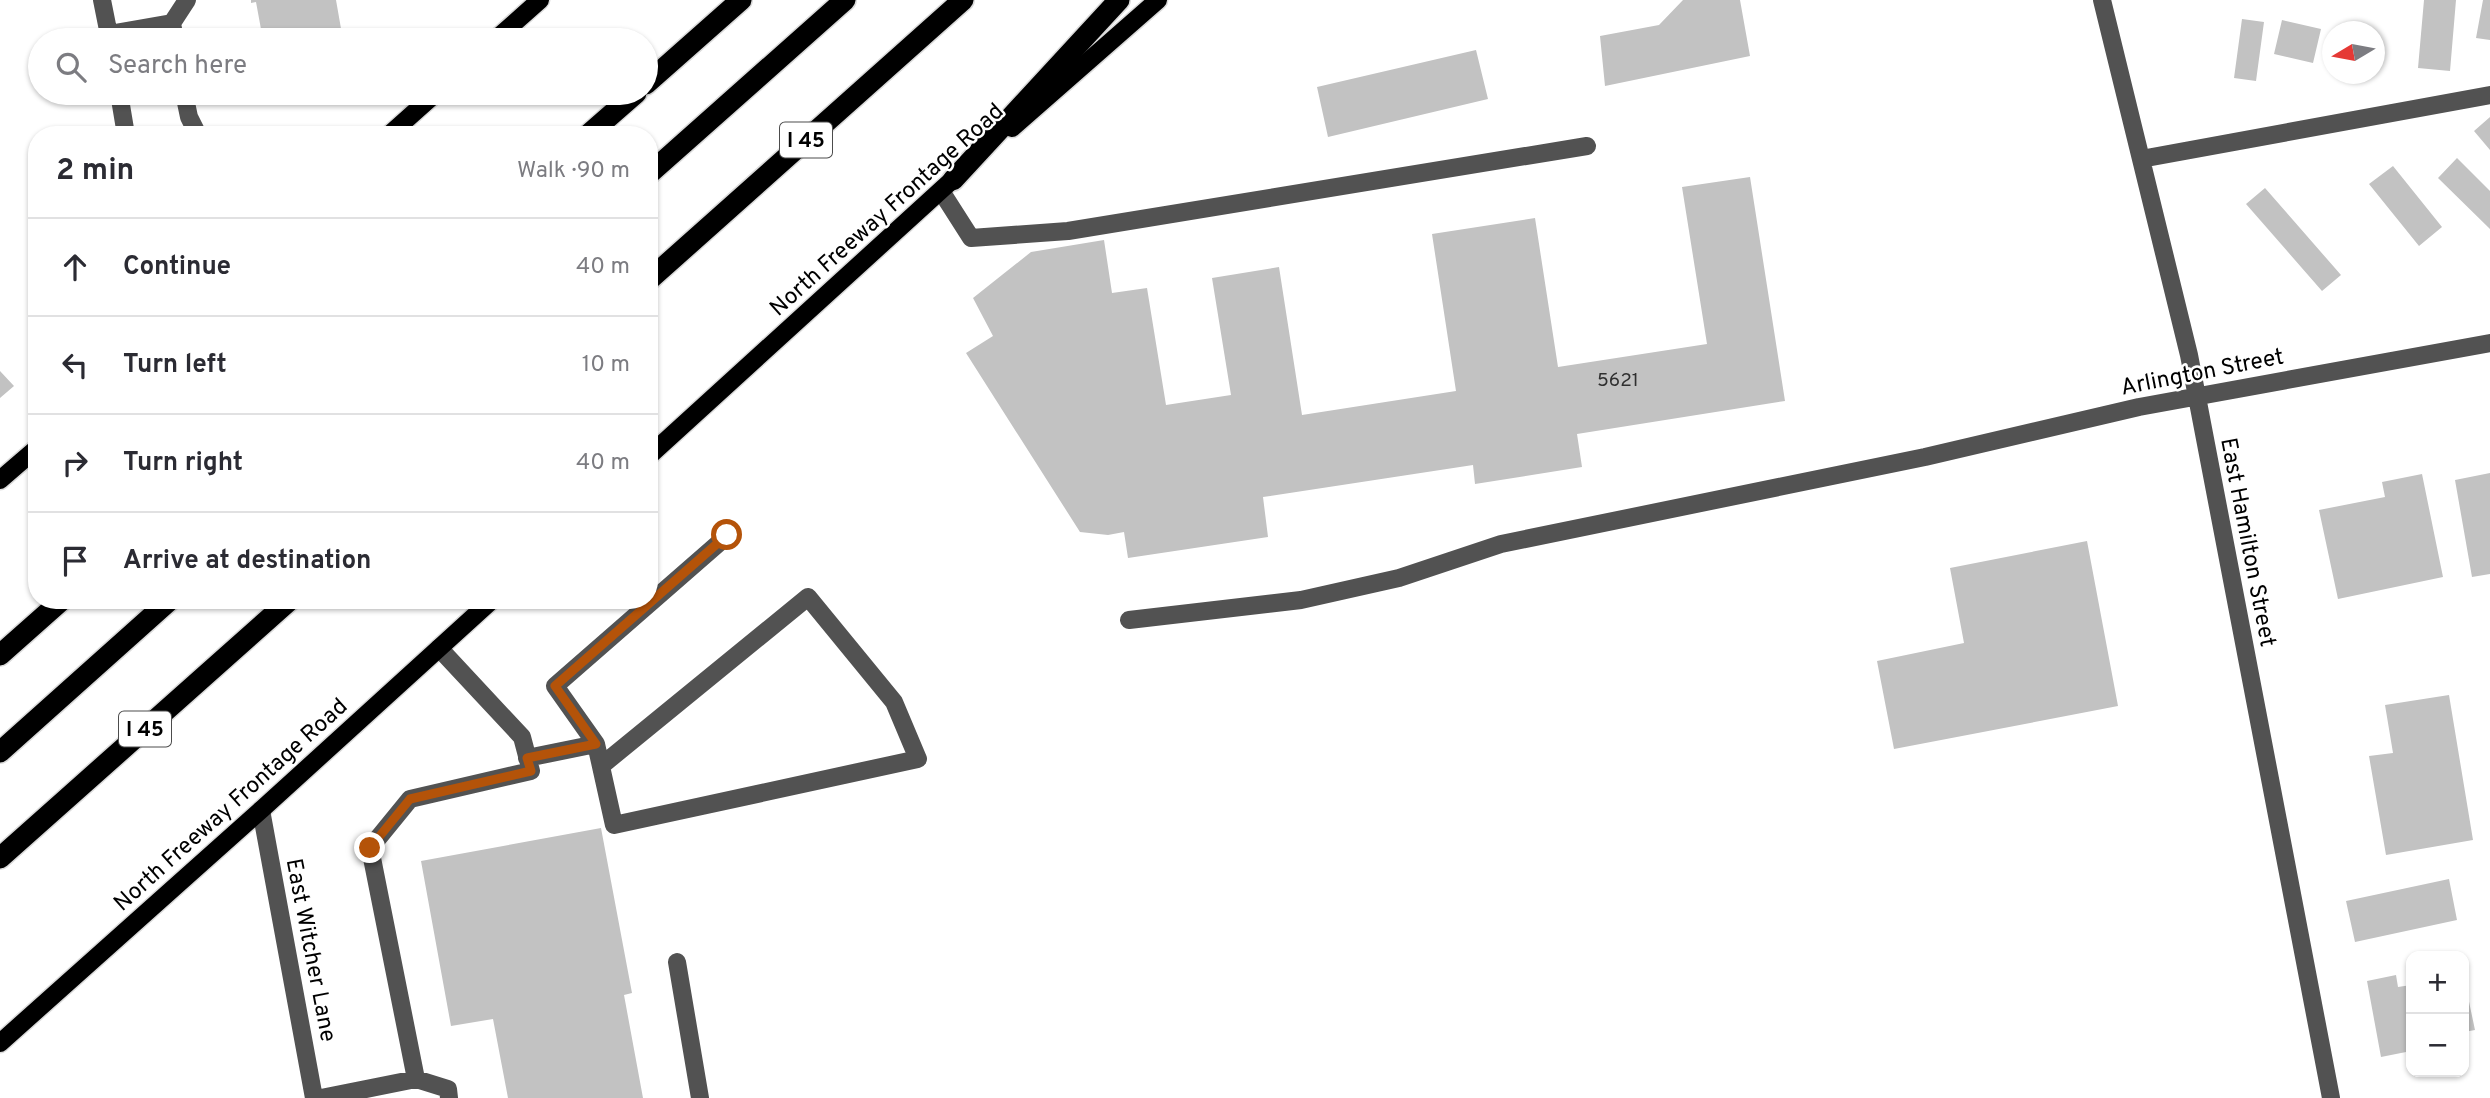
<!DOCTYPE html>
<html lang="en">
<head>
<meta charset="utf-8">
<style>
	body { margin:0; font-family:Overpass,sans-serif; background:#f2f2f3; color:#2b2b33 }
	.controls { position:absolute; right:21px; bottom:21px; display:grid; overflow:hidden; border-radius:14px; box-shadow:0 2px 5px #0004 }
	.controls button { width:63px; height:63px; display:grid; place-items:center; padding:0; border:0; border-bottom:2px solid #e1e1e2; background:#fff; color:#2b2b33; font:35px sans-serif }
	.compass { position:absolute; left:2322px; top:21px; width:63px; height:63px; border-radius:50%; background:#fff; box-shadow:0 2px 5px #0004; rotate:260deg }
	.stop { position:absolute; width:21px; height:21px; margin:-16px; border:5px solid #b45309; border-radius:50%; background:#fff }
	.stop.end { background:#b45309; border-color:#fff; box-shadow:0 2px 7px #0008 }
	.list { margin:0; padding:0; list-style:none }
	h2 { display:flex; justify-content:space-between; align-items:center; height:91px; margin:0; padding:0 28px; font-size:30px }
	h2 small { font-size:23px; font-weight:400; color:#7c7c81 }
	.list li { display:grid; grid-template-columns:46px 1fr auto; gap:21px; align-items:center; box-sizing:border-box; height:98px; padding:0 28px; border-top:2px solid #e1e1e2 }
	.list b { display:block; font-size:26px; white-space:nowrap }
	.list em { font-size:23px; font-style:normal; color:#7c7c81 }
	.icon { flex:none; width:38px; height:38px; fill:none; stroke:currentColor; stroke-width:2; stroke-linecap:round; stroke-linejoin:round }
	.map { position:relative; flex:none; width:2490px; height:1098px; overflow:hidden }
	.search { position:absolute; background:#fff; box-shadow:0 2px 5px #0004; left:28px; top:28px; width:630px; height:77px; display:flex; align-items:center; gap:18px; box-sizing:border-box; padding:0 24px; border-radius:38px; color:#7c7c81; font-size:26px }
	.panel { position:absolute; background:#fff; box-shadow:0 2px 5px #0004; left:28px; top:126px; width:630px; height:483px; border-radius:28px }
	.map>svg:first-child { display:block }
	.building { fill:#c2c2c2 }
	.lines { fill:none; stroke-linecap:round; stroke-linejoin:round }
	.major-casing { stroke:#dbdbdb; stroke-width:21 }
	.highway-casing { stroke:#dbdbdb; stroke-width:24 }
	.minor { stroke:#525252; stroke-width:18 }
	.major { stroke:#000; stroke-width:18 }
	.highway { stroke:#000; stroke-width:21 }
	.route { stroke:#b45309; stroke-width:9 }
	.labels { text-anchor:middle; stroke-width:5; stroke-linejoin:round; paint-order:stroke }
	.number-label { font-size:19px; fill:#303030 }
	.shield { fill:#fff; stroke:#4c4c4c; stroke-width:2 }
	.shield-label { font-size:21px; font-weight:bold; fill:#000 }
	.street-label { font-size:23px; fill:#000; stroke:#fff }
</style>
</head>
<body>
<div class="map">
<svg width="2490" height="1098" viewBox="0 0 2490 1098">
	<rect width="100%" height="100%" fill="#fff"/>
	<path class="building" d="M251 0H336L343 40H263L256 2 251 3Z
		M1683 0H1740L1750 56 1605 86 1600 36 1659 25Z
		M2424 0H2456L2450 71 2418 68Z
		M2483 0H2490V40L2476 38Z
		M2242 19 2264 22 2256 81 2234 78Z
		M2282 20 2321 29 2313 63 2274 54Z
		M1476 50 1488 99 1328 137 1317 87Z
		M190 93H241V94L192 103Z
		M2490 117V150L2474 131Z
		M2457 158 2490 191V229L2438 178Z
		M2393 166 2442 227 2419 246 2369 184Z
		M1750 177 1785 401 1577 434 1582 467 1475 484 1473 465 1263 497 1268 537 1128 558 1124 532 1108 535 1080 532 966 353 993 336 973 298 1031 252 1104 240 1112 293 1147 288 1166 405 1231 395 1212 278 1279 267 1302 415 1456 391 1432 234 1535 218 1558 367 1707 344 1682 187Z
		M2265 188 2341 275 2322 291 2246 204Z
		M0 371 14 386 0 398Z
		M2490 473V574L2472 577 2455 480Z
		M2422 474 2443 577 2338 599 2319 510 2385 497 2382 482Z
		M2087 541 2118 706 1894 749 1877 661 1964 643 1950 568Z
		M2449 695 2473 840 2386 855 2369 756 2393 753 2385 705Z
		M601 828 632 993 624 995 643 1098H508L493 1019 451 1026 421 861Z
		M2449 879 2457 920 2355 942 2346 901Z
		M2396 975 2398 987 2411 985V1051L2381 1057 2367 981Z
		M2464 978 2475 1030 2464 1032Z"/>
	<g class="lines">
		<g class="major-casing">
			<path id="major" d="M495 40 540 0
				M1012 128 1158 0
				M389 135 436 93
				M649 456 962 171
				M0 480 37 448
				M0 1043 261 810 492 600"/>
		</g>
		<g class="highway-casing">
			<path id="highway" d="M646 84 741 0
				M588 135 636 93
				M649 174 845 0
				M953 180 1119 0
				M649 280 963 0
				M0 655 62 600
				M0 752 170 600
				M0 858 290 600"/>
		</g>
		<path class="minor" d="M102 0 110 40
			M2102 0 2189 355 2331 1098
			M109 34 172 23
			M175 40 172 23 187 0
			M119 93 126 135
			M184 93 189 117 198 135
			M2141 159 2490 95
			M941 191 971 238 1068 231 1587 146
			M1129 620 1301 600 1399 578 1501 544 1925 457 2139 407 2490 343
			M596 744 555 686 728 535
			M527 758 596 744 614 825 918 759 894 702 808 597 601 766
			M261 810 314 1098
			M677 962 700 1098
			M416 1079 370 848 410 799 531 771 522 737 439 648
			M321 1098 416 1079 448 1089 449 1098"/>
		<use href="#major" class="major"/>
		<use href="#highway" class="highway"/>
	</g>
	<g class="lines">
		<path class="route" d="M370 848 410 799 531 771 527 758 596 744 555 686 727 535"/>
	</g>
	<g class="labels">
		<g class="number-label">
			<text x="1618" y="386">5621</text>
		</g>
		<g class="shield">
			<rect x="780" y="122.5" width="52" height="35" rx="5"/>
			<rect x="119" y="711.5" width="52" height="35" rx="5"/>
		</g>
		<g class="shield-label">
			<text x="806" y="147">I 45</text>
			<text x="145" y="736">I 45</text>
		</g>
		<g class="street-label">
			<text transform="translate(886 209) rotate(-42)" y="8">North Freeway Frontage Road</text>
			<text transform="translate(2202 371) rotate(-11)" y="8">Arlington Street</text>
			<text transform="translate(2249 542) rotate(79)" y="8">East Hamilton Street</text>
			<text transform="translate(230 804) rotate(-42)" y="8">North Freeway Frontage Road</text>
			<text transform="translate(312 950) rotate(79)" y="8">East Witcher Lane</text>
		</g>
	</g>
</svg>
<div class="controls">
<button>+</button>
<button>−</button>
</div>
<svg class="compass" viewBox="-18 -18 36 36"><path d="M0-13l5 13h-10z" fill="#e53935"/><path d="M0 13l5-13h-10z" fill="#7c7c81"/></svg>
<div class="stop" style="left:727px;top:535px"></div>
<div class="stop end" style="left:370px;top:848px"></div>
<div class="search"><svg class="icon" aria-label="search" viewBox="0 0 24 24"><circle cx="10" cy="10" r="6"/><path d="M15 15l6 6"/></svg>Search here</div>
<section class="panel">
<h2>2 min<small>Walk · 90 m</small></h2>
<ul class="list">
<li><svg class="icon" aria-label="ahead" viewBox="0 0 24 24"><path d="M12 20V5M6 11l6-6 6 6"/></svg><div><b>Continue</b></div><em>40 m</em></li>
<li><svg class="icon" aria-label="left" viewBox="0 0 24 24"><path d="M17 20v-9H6M10 6l-5 5 5 5"/></svg><div><b>Turn left</b></div><em>10 m</em></li>
<li><svg class="icon" aria-label="right" viewBox="0 0 24 24"><path d="M7 20v-9h11M14 6l5 5-5 5"/></svg><div><b>Turn right</b></div><em>40 m</em></li>
<li><svg class="icon" aria-label="arrive" viewBox="0 0 24 24"><path d="M6 21V4h12l-3 4 3 4H6"/></svg><div><b>Arrive at destination</b></div></li>
</ul>
</section>
</div>
</body>
</html>
